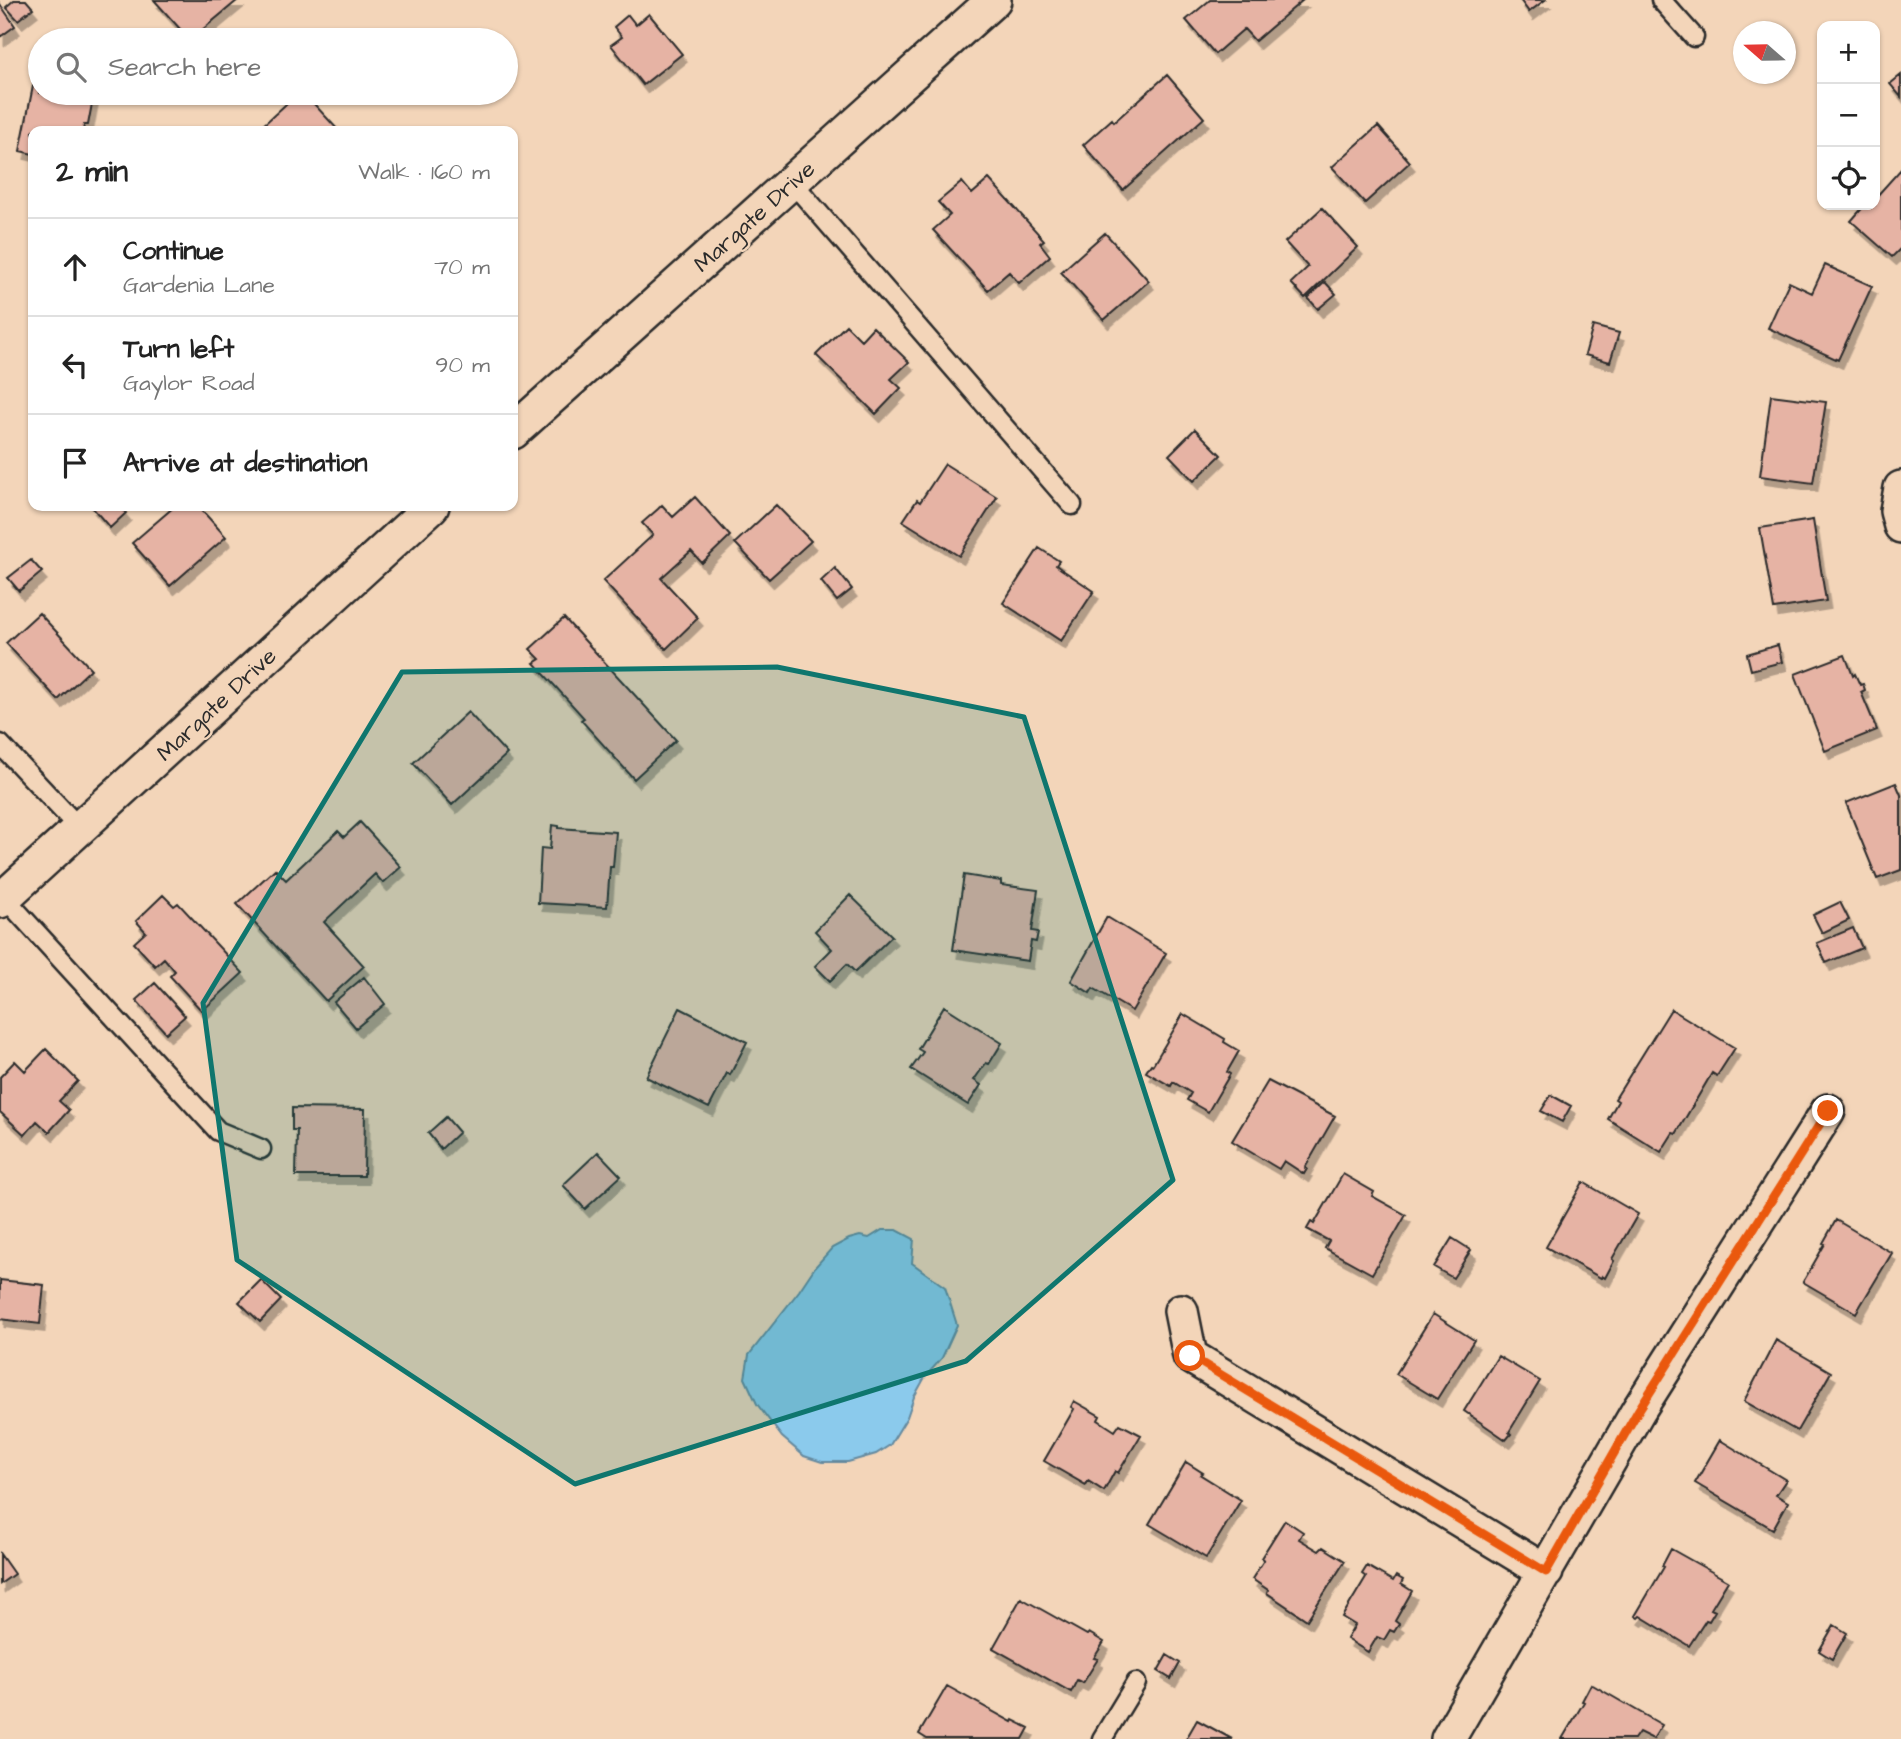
<!DOCTYPE html>
<html lang="en">
<head>
<meta charset="utf-8">
<style>
	body { margin:0; font-family:"Architects Daughter",sans-serif; background:#f6f6f6; color:#222 }
	.controls { position:absolute; right:21px; top:21px; display:grid; overflow:hidden; border-radius:14px; box-shadow:0 2px 5px #0004 }
	.controls button { width:63px; height:63px; display:grid; place-items:center; padding:0; border:0; border-bottom:2px solid #e0e0e0; background:#fff; color:#222; font:35px sans-serif }
	.compass { position:absolute; left:1733px; top:21px; width:63px; height:63px; border-radius:50%; background:#fff; box-shadow:0 2px 5px #0004; rotate:290deg }
	.stop { position:absolute; width:21px; height:21px; margin:-16px; border:5px solid #ea580c; border-radius:50%; background:#fff }
	.stop.end { background:#ea580c; border-color:#fff; box-shadow:0 2px 7px #0008 }
	.list { margin:0; padding:0; list-style:none }
	h2 { display:flex; justify-content:space-between; align-items:center; height:91px; margin:0; padding:0 28px; font-size:30px }
	h2 small { font-size:23px; font-weight:400; color:#767676 }
	.list li { display:grid; grid-template-columns:46px 1fr auto; gap:21px; align-items:center; box-sizing:border-box; height:98px; padding:0 28px; border-top:2px solid #e0e0e0 }
	.list b { display:block; font-size:26px; white-space:nowrap }
	.list p { margin:0; font-size:23px; white-space:nowrap; color:#767676 }
	.list em { font-size:23px; font-style:normal; color:#767676 }
	.icon { flex:none; width:38px; height:38px; fill:none; stroke:currentColor; stroke-width:2; stroke-linecap:round; stroke-linejoin:round }
	.map { position:relative; flex:none; width:1901px; height:1739px; overflow:hidden }
	.search { position:absolute; background:#fff; box-shadow:0 2px 5px #0004; left:28px; top:28px; width:490px; height:77px; display:flex; align-items:center; gap:18px; box-sizing:border-box; padding:0 24px; border-radius:38px; color:#767676; font-size:26px }
	.panel { position:absolute; background:#fff; box-shadow:0 2px 5px #0004; left:28px; top:126px; width:490px; height:385px; border-radius:14px }
	.map>svg:first-child { display:block }
	.water { fill:#8bcaec; stroke:#658a9f; stroke-width:2 }
	.building { fill:#e6b3a4; stroke:#2b2b2b; stroke-width:2; filter:url(#shadow) }
	.lines { fill:none; stroke-linecap:round; stroke-linejoin:round }
	.lane-casing { stroke:#2b2b2b; stroke-width:23 }
	.street-casing { stroke:#2b2b2b; stroke-width:38 }
	.lane { stroke:#f3d5b9; stroke-width:18 }
	.street { stroke:#f3d5b9; stroke-width:33 }
	.route { stroke:#ea580c; stroke-width:9 }
	.marked { fill:#0f766e; fill-opacity:0.2; stroke:#0f766e; stroke-width:5; stroke-linejoin:round }
	.labels { text-anchor:middle; stroke-width:5; stroke-linejoin:round; paint-order:stroke }
	.street-label { font-size:23px; fill:#2b2b2b; stroke:#f3d5b9 }
</style>
</head>
<body>
<div class="map">
<svg width="1901" height="1739" viewBox="0 0 1901 1739">
	<defs>
		<filter id="shadow"><feDropShadow dx="4.5" dy="8" stdDeviation="0" flood-color="#0004"/></filter>
	</defs>
	<rect width="100%" height="100%" fill="#f3d5b9"/>
	<filter id="ink" filterUnits="userSpaceOnUse"><feTurbulence type="fractalNoise" baseFrequency=".0143" numOctaves="2"/><feDisplacementMap in="SourceGraphic" scale="14" xChannelSelector="R" yChannelSelector="G"/><feConvolveMatrix kernelMatrix="1 2 1 2 8 2 1 2 1" color-interpolation-filters="sRGB"/></filter>
	<g filter="url(#ink)">
		<path class="water" d="M882 1230H897L914 1239 912 1263 945 1287 957 1325 942 1358 925 1377 914 1397 907 1417 890 1445 876 1454 848 1462H822L804 1456 782 1437 757 1404 745 1378 749 1355 799 1291 815 1267 832 1248 849 1239 860 1236 869 1238Z"/>
		<path class="building" d="M14 0H26L33 8 18 20 6 7Z
			M154 0H238L190 40Z
			M1210 0H1303L1255 41 1244 29 1215 54 1186 20Z
			M1520 0H1545L1529 12Z
			M0 4 15 26 0 37Z
			M649 14 682 54 643 85 611 45 622 37 614 27 628 15 636 25Z
			M38 61H40V93H94L88 125H84L83 131H33V154L20 151Z
			M1167 75 1204 118 1123 190 1083 145 1112 119 1114 122Z
			M1901 75V97L1890 84Z
			M298 93H304L339 131H263L260 128Z
			M1378 126 1410 162 1365 203 1332 167Z
			M1901 169V248L1892 257 1851 221 1865 205H1875V198Z
			M989 179 1044 240 1040 243 1050 256 1019 283 1009 272 988 290 933 230 950 215 938 202 962 182 972 194Z
			M1322 208 1358 247 1305 298 1291 283 1308 267 1285 242Z
			M1105 233 1149 281 1104 320 1061 272Z
			M1825 265 1872 286 1838 360 1768 328 1789 282 1812 293Z
			M1325 282 1336 294 1318 309 1308 298Z
			M846 325 861 340 873 327 909 362 891 379 901 388 876 414 816 355Z
			M1593 326 1619 333 1610 362 1585 355Z
			M1771 395 1826 402 1813 483 1760 476Z
			M1195 429 1221 455 1194 481 1169 455Z
			M945 464 997 497 959 556 903 521 917 500 920 502Z
			M695 497 730 536 702 563 691 551 661 578 698 618 666 649 603 581 653 535 642 523 658 509 662 505 673 517Z
			M776 505 811 541 769 579 735 543Z
			M91 506H120L126 513 110 528Z
			M175 506H198L226 537 170 586 132 543Z
			M1813 520 1826 601 1774 609 1760 528Z
			M1039 548 1059 561 1056 565 1061 569 1094 591 1061 641 1003 603Z
			M31 560 42 572 19 591 8 578Z
			M835 568 852 589 837 601 821 581Z
			M39 613 91 669 58 700 6 643Z
			M564 618 676 740 634 779 581 720 584 718 534 663 540 659 530 649Z
			M1778 645 1782 662 1751 670 1747 654Z
			M1845 655 1853 676 1855 674 1860 685 1863 684 1865 690 1861 692 1877 730 1825 751 1795 674Z
			M468 712 507 754 452 805 413 763Z
			M1896 783 1901 795V870L1877 879 1846 803Z
			M360 822 401 867 383 883 375 874 324 922 364 966 326 1001 237 904 275 869 286 880 338 831 344 837Z
			M552 825 559 826V828L616 832 613 867H610L607 907 538 903 541 848 550 849Z
			M964 875 1001 881V885L1038 890 1032 931 1038 932 1036 942 1031 941 1028 961 953 950Z
			M163 895 174 906 178 903 243 973 202 1011 170 976 175 971 164 958 155 966 134 943 146 932 136 921Z
			M850 895 892 936 855 972 847 964 830 981 815 966 832 949 815 931Z
			M1840 902 1849 920 1822 933 1813 915Z
			M1107 917 1166 953 1132 1011 1093 988 1090 993 1071 981Z
			M1853 928 1862 948 1826 963 1817 943Z
			M364 977 385 1004 356 1028 334 1002Z
			M155 983 185 1016 166 1033 136 1000Z
			M944 1006 1002 1043 989 1064 986 1063 974 1080 981 1085 968 1105 911 1069 923 1052 918 1049Z
			M680 1008 747 1042 730 1075 727 1073 709 1108 646 1077Z
			M1671 1009 1735 1048 1717 1076 1712 1073 1676 1134 1673 1133 1661 1152 1608 1119 1618 1101 1615 1099Z
			M1183 1014 1225 1039 1224 1042 1239 1051 1227 1072 1230 1074 1208 1112 1187 1100 1191 1093 1173 1082 1171 1086 1146 1072 1151 1064 1153 1065Z
			M46 1049 78 1081 59 1101 69 1110 49 1132 37 1121 25 1135 0 1112V1077L15 1061 25 1071Z
			M1268 1081 1335 1116 1305 1168 1307 1169 1304 1174 1284 1161 1279 1169 1232 1141Z
			M1551 1095 1571 1106 1562 1122 1541 1111Z
			M292 1108 365 1109 364 1176H296L297 1130H292Z
			M446 1117 459 1132 441 1149 428 1133Z
			M598 1152 621 1176 585 1209 563 1185Z
			M1343 1174 1374 1192 1372 1196 1406 1215 1372 1274 1325 1248 1329 1241 1307 1229 1311 1222 1314 1224Z
			M1583 1182 1638 1214 1612 1259 1614 1261 1605 1278 1602 1276 1601 1278 1546 1247Z
			M1836 1220 1892 1253 1856 1313 1803 1282 1825 1244 1823 1243Z
			M1452 1238 1471 1250 1453 1278 1434 1267Z
			M0 1280 44 1285 40 1324 0 1319Z
			M261 1280 281 1300 260 1322 239 1302Z
			M1433 1314 1474 1340 1437 1399 1396 1374Z
			M1776 1340 1831 1372 1797 1431 1744 1401Z
			M1498 1356 1540 1381 1509 1432 1511 1434 1506 1440 1464 1411Z
			M1074 1401 1100 1416 1098 1420 1115 1431 1120 1424 1141 1435 1118 1473 1115 1471 1104 1491 1088 1481 1086 1485 1044 1461 1074 1409 1071 1407Z
			M1720 1440 1786 1480 1776 1495 1788 1502 1773 1529 1695 1483Z
			M1186 1462 1203 1473 1201 1475 1241 1500 1206 1558 1149 1524Z
			M1285 1520 1303 1532 1299 1539 1319 1551 1323 1547 1345 1561 1307 1620 1267 1593 1268 1590 1252 1579 1264 1560 1261 1558Z
			M1671 1549 1728 1581 1711 1609 1715 1611 1709 1621 1706 1620 1689 1646 1640 1616 1638 1618 1635 1616 1664 1567 1662 1566Z
			M0 1554 14 1574 0 1584Z
			M1367 1566 1393 1581 1396 1576 1403 1580 1401 1584 1412 1591 1395 1621 1399 1624 1394 1632 1390 1630 1384 1640 1377 1637 1368 1652 1347 1639 1355 1625 1342 1617 1366 1577 1362 1574Z
			M1021 1598 1087 1635 1089 1633 1104 1642 1094 1658 1098 1659 1083 1683 1077 1680 1071 1692 993 1648Z
			M1834 1625 1847 1633 1832 1659 1819 1651Z
			M1167 1655 1180 1663 1171 1679 1158 1671Z
			M1591 1684 1662 1725 1653 1739 1639 1732 1634 1739H1562L1584 1702 1582 1701Z
			M947 1686 1012 1722 1013 1720 1029 1728 1023 1739H927L919 1734Z
			M1197 1720 1232 1739H1186Z"/>
		<g class="lines">
			<g class="lane-casing">
				<path id="lane" d="M1661 0 1694 37
					M792 182 1072 505
					M0 744 80 829
					M4 897 218 1131 261 1149
					M1102 1739 1136 1683"/>
			</g>
			<g class="street-casing">
				<path id="street" d="M513 432 994 0
					M1901 488 1897 511 1901 526
					M0 901 432 506
					M1181 1311 1190 1356 1546 1572
					M1448 1739 1638 1411 1828 1111"/>
			</g>
			<use href="#lane" class="lane"/>
			<use href="#street" class="street"/>
		</g>
	</g>
	<g class="lines" filter="url(#ink)">
		<path class="route" d="M1190 1356 1546 1572 1638 1411 1828 1111"/>
	</g>
	<path class="marked" d="M777 667 1024 717 1173 1180 966 1361 575 1484 237 1260 203 1003 402 672Z"/>
	<g class="labels">
		<g class="street-label">
			<text transform="translate(754 216) rotate(-42)" y="8">Margate Drive</text>
			<text transform="translate(216 704) rotate(-43)" y="8">Margate Drive</text>
		</g>
	</g>
</svg>
<div class="controls">
<button>+</button>
<button>−</button>
<button><svg class="icon" aria-label="locate" viewBox="0 0 24 24"><circle cx="12" cy="12" r="6"/><path d="M12 2v4M12 18v4M2 12h4M18 12h4"/></svg></button>
</div>
<svg class="compass" viewBox="-18 -18 36 36"><path d="M0-13l5 13h-10z" fill="#e53935"/><path d="M0 13l5-13h-10z" fill="#767676"/></svg>
<div class="stop" style="left:1190px;top:1356px"></div>
<div class="stop end" style="left:1828px;top:1111px"></div>
<div class="search"><svg class="icon" aria-label="search" viewBox="0 0 24 24"><circle cx="10" cy="10" r="6"/><path d="M15 15l6 6"/></svg>Search here</div>
<section class="panel">
<h2>2 min<small>Walk · 160 m</small></h2>
<ul class="list">
<li><svg class="icon" aria-label="ahead" viewBox="0 0 24 24"><path d="M12 20V5M6 11l6-6 6 6"/></svg><div><b>Continue</b><p>Gardenia Lane</p></div><em>70 m</em></li>
<li><svg class="icon" aria-label="left" viewBox="0 0 24 24"><path d="M17 20v-9H6M10 6l-5 5 5 5"/></svg><div><b>Turn left</b><p>Gaylor Road</p></div><em>90 m</em></li>
<li><svg class="icon" aria-label="arrive" viewBox="0 0 24 24"><path d="M6 21V4h12l-3 4 3 4H6"/></svg><div><b>Arrive at destination</b></div></li>
</ul>
</section>
</div>
</body>
</html>
